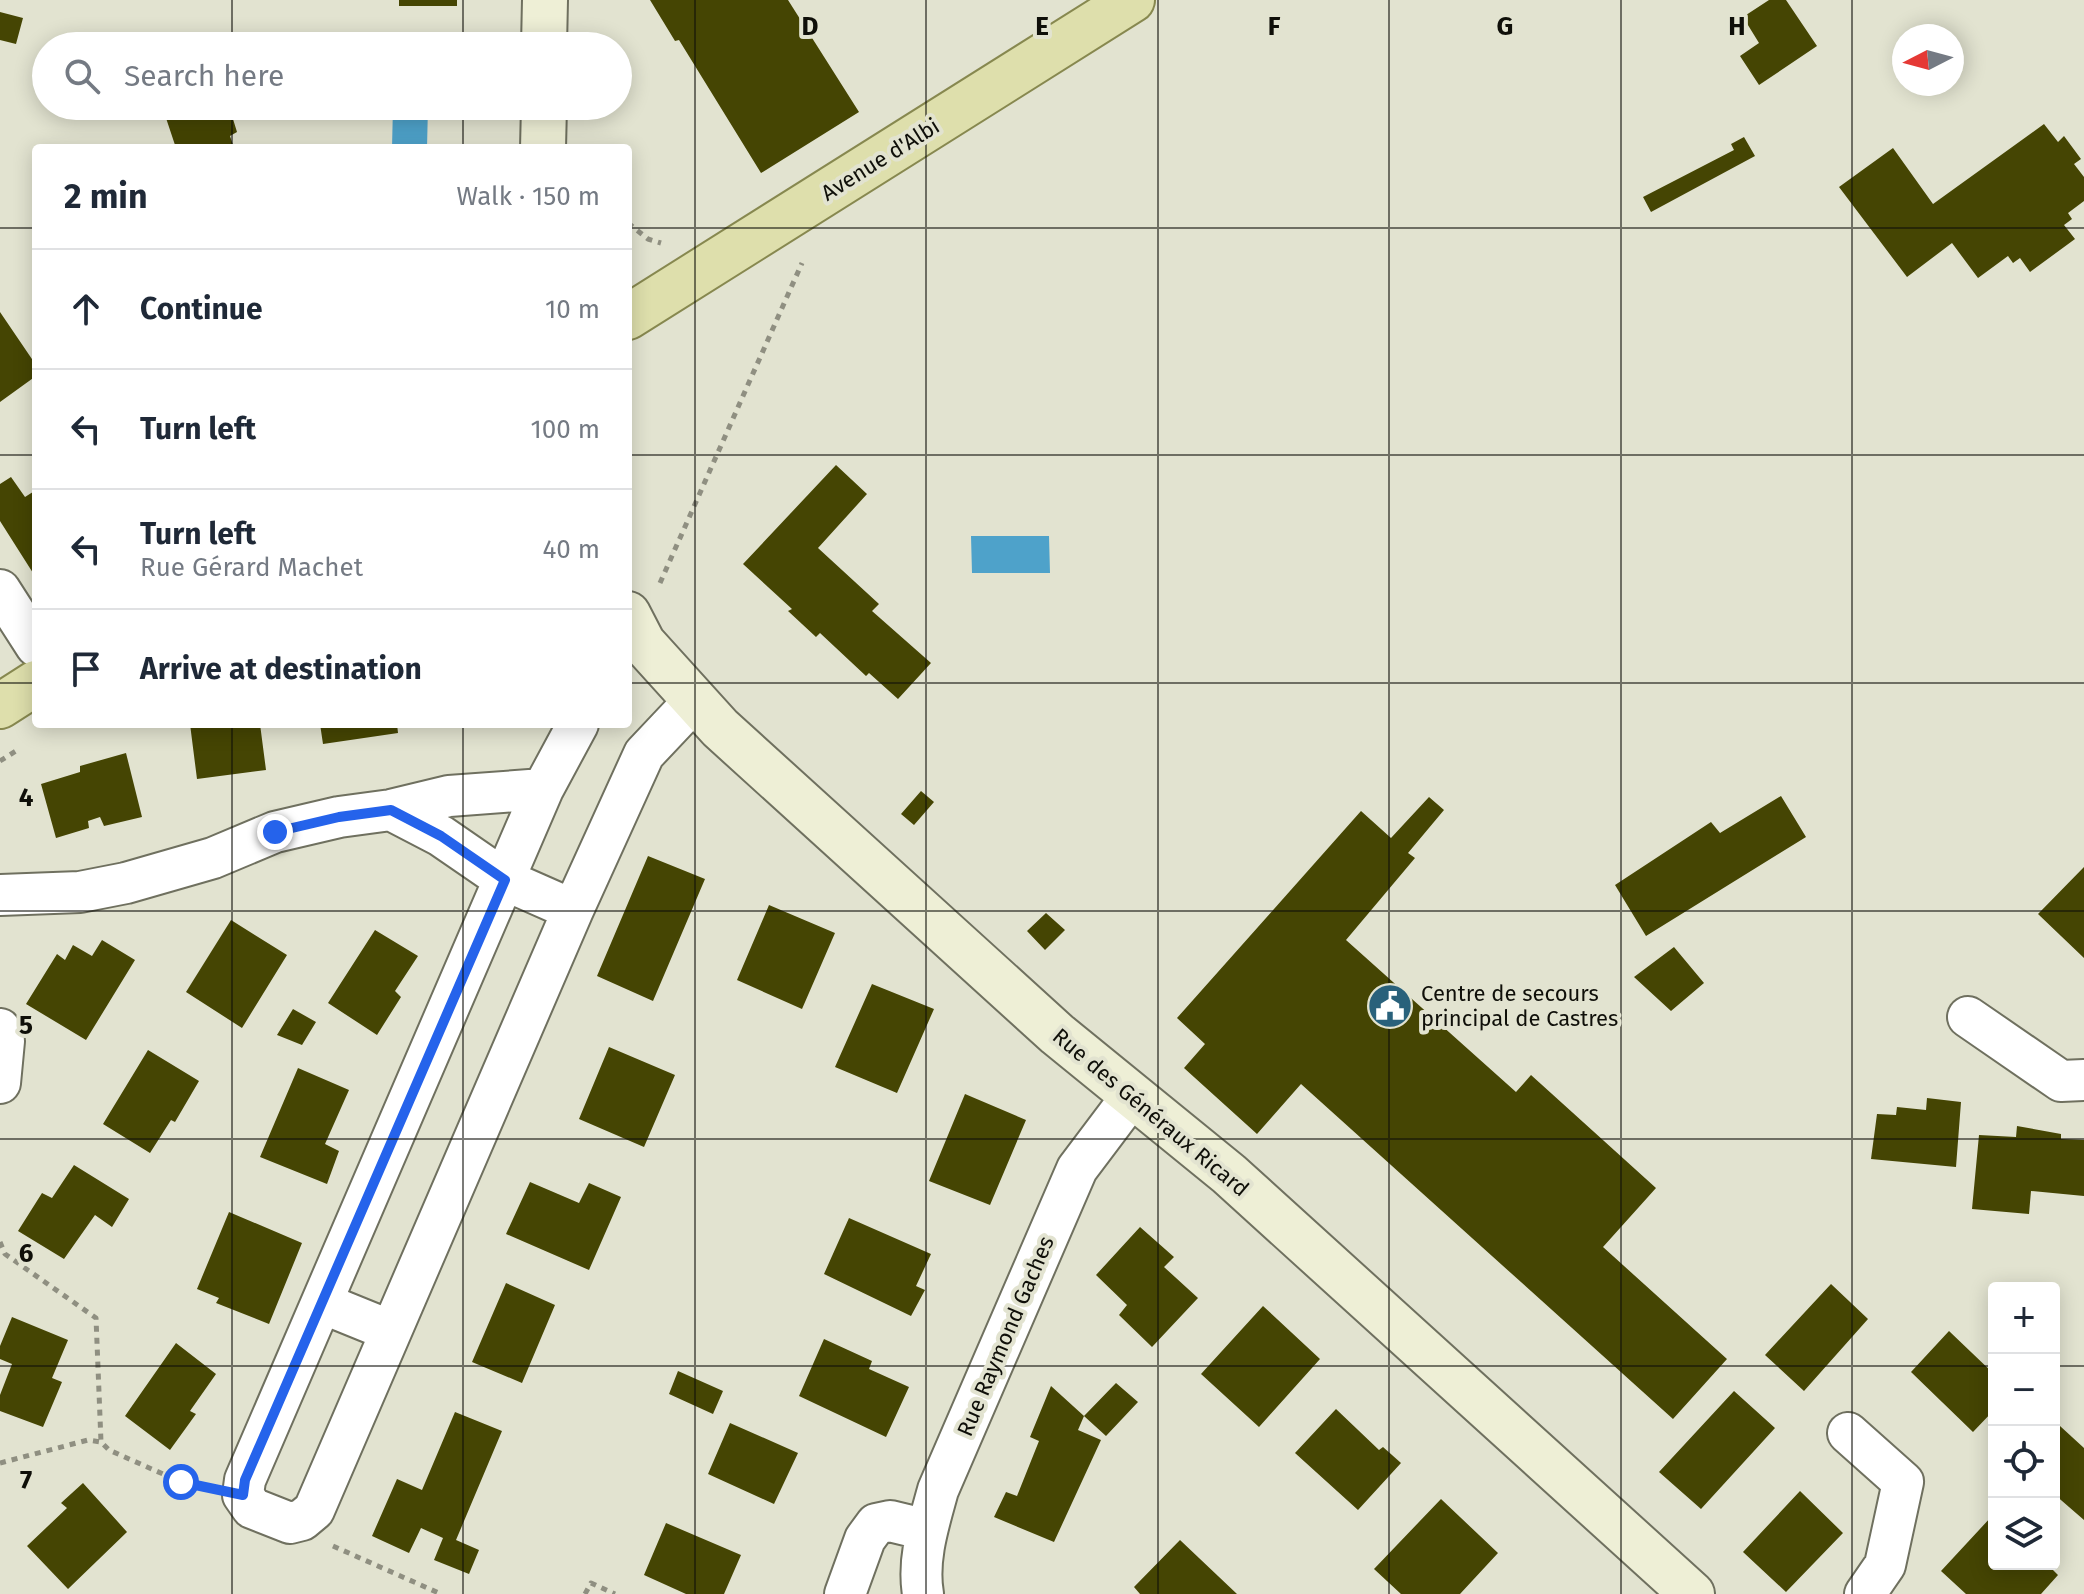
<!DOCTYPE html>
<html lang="en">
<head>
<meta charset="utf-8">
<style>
	body { margin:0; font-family:"Fira Sans",sans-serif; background:#f2f2f3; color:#1f2937 }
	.controls { position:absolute; right:24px; bottom:24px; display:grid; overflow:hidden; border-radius:8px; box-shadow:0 4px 20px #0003 }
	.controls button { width:72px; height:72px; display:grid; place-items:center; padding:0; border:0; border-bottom:2px solid #e0e1e3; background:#fff; color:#1f2937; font:40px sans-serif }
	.compass { position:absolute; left:1892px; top:24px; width:72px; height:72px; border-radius:50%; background:#fff; box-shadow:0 4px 20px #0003; rotate:264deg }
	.stop { position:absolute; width:24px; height:24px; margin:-18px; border:6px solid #2563eb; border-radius:50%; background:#fff }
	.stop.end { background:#2563eb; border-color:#fff; box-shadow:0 2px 8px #0008 }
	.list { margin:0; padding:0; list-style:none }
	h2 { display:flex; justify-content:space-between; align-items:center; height:104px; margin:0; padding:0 32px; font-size:34px }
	h2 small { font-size:26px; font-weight:400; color:#747a83 }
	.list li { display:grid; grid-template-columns:52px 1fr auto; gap:24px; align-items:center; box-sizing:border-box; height:120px; padding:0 32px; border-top:2px solid #e0e1e3 }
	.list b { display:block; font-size:30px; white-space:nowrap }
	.list p { margin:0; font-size:26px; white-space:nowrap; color:#747a83 }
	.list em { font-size:26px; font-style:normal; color:#747a83 }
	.icon { flex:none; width:44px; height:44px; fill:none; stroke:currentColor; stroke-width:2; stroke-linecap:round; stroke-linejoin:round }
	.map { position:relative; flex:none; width:2084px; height:1594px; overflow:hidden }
	.search { position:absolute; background:#fff; box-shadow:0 4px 20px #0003; left:32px; top:32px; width:600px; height:88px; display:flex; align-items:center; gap:20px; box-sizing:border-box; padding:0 28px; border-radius:44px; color:#747a83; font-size:30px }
	.panel { position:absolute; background:#fff; box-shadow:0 4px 20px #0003; left:32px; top:144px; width:600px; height:584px; border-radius:8px }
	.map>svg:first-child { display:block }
	.water { fill:#4ea2ca }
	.building { fill:#454503 }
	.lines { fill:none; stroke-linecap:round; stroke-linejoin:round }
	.street-casing { stroke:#6f705f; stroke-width:44 }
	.secondary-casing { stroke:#6f705f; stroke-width:48 }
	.primary-casing { stroke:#87884f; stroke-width:48 }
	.path { stroke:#8f8f81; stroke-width:5; stroke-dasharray:6 6; stroke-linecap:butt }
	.street { stroke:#fff; stroke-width:40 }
	.secondary { stroke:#eeefd6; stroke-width:44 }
	.primary { stroke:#dedfac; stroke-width:44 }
	.route { stroke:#2563eb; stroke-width:10 }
	.grid { fill:none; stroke:#0f0f09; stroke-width:2; stroke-opacity:0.55 }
	.labels { text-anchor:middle; stroke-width:8; stroke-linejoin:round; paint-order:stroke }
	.street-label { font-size:22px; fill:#0f0f09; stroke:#e2e3d0 }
	.poi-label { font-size:22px; fill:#0f0f09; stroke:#e2e3d0; text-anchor:start }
	.grid-label { font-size:26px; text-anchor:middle; font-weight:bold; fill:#0f0f09; stroke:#e2e3d0; stroke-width:8; stroke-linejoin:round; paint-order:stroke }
</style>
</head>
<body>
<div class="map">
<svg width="2084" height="1594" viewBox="0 0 2084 1594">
	<rect width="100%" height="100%" fill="#e2e3d0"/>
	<path class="water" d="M393 106H428L427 148H392Z
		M971 536H1049L1050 573H972Z"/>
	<path class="building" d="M399 0H457V6H399Z
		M650 0H788L859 112 761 173 679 40 675 41Z
		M1769 0H1786L1817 46 1759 85 1740 56 1759 43 1743 17Z
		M0 12 23 18 16 44 0 40Z
		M202 106H229L237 132 230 136 234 148H176L166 118Z
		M2044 124 2058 142 2064 136 2081 159 2074 164 2084 177V201L2068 213 2072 219 2064 225 2075 239 2030 272 2020 258 2013 263 2008 256 1978 278 1952 243 1907 277 1839 187 1893 148 1933 204Z
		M1744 137 1755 156 1651 212 1643 197 1734 150 1731 144Z
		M0 312 36 365V376L0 402Z
		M836 465 867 494 818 548 879 604 872 611 931 663 898 699 869 673 866 676 820 633 816 637 788 611 792 609 743 564Z
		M11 477 25 497 36 490V571L33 573 0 521V484Z
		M190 724H260L266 770 197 779Z
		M320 724H397L398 733 323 744Z
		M126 753 142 817 104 826 100 817 88 821 89 828 56 838 41 784 80 772V766Z
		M921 791 934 802 914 825 901 814Z
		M1781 796 1806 837 1646 936 1615 885 1711 822 1720 833Z
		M1429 797 1444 810 1408 853 1415 858 1346 940 1516 1092 1531 1075 1656 1188 1603 1247 1727 1359 1673 1419 1301 1084 1257 1134 1184 1068 1205 1044 1177 1018 1361 811 1391 838Z
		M648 856 705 879 653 1001 597 976Z
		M2084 867V958L2038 914Z
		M769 905 835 933 802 1009 737 980Z
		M1046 913 1065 930 1045 950 1027 931Z
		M231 920 287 955 242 1028 186 992Z
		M375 930 418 956 395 991 401 997 377 1035 328 1003Z
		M102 940 135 960 86 1040 26 1004 57 954 65 960 73 945 92 956Z
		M1674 947 1704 983 1671 1011 1634 977Z
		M872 984 934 1009 897 1093 835 1067Z
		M293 1009 316 1022 302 1045 277 1035Z
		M609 1047 675 1075 644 1147 579 1119Z
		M148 1050 199 1081 175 1122 171 1120 150 1153 103 1124Z
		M298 1068 349 1090 325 1144 339 1151 327 1184 260 1157Z
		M965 1094 1026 1120 990 1205 929 1181Z
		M1927 1098 1961 1102 1956 1167 1871 1159 1877 1114 1896 1115 1897 1107 1926 1110Z
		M2017 1126 2061 1134V1139L2084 1140V1196L2031 1191 2029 1214 1972 1209 1979 1135 2016 1137Z
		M74 1165 129 1199 112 1227 95 1215 64 1259 18 1231 42 1193 52 1198Z
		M530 1182 579 1203 589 1183 621 1197 589 1270 506 1234Z
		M229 1212 302 1243 269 1324 216 1303 219 1298 197 1289Z
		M849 1218 931 1254 916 1286 925 1290 911 1316 824 1274Z
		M1140 1227 1174 1257 1164 1267 1198 1298 1152 1347 1119 1315 1127 1305 1096 1275Z
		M506 1283 555 1305 522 1383 472 1362Z
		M1831 1284 1868 1319 1804 1391 1765 1355Z
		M1263 1306 1320 1359 1259 1427 1201 1374Z
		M12 1317 68 1340 52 1378 62 1382 43 1427 0 1411V1395L12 1364 0 1359V1346Z
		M1949 1331 1994 1374V1410L1973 1432 1911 1372Z
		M824 1339 872 1361 869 1369 909 1387 886 1437 799 1396Z
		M176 1343 216 1374 190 1411 196 1414 170 1450 125 1416Z
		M678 1371 723 1391 713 1414 669 1394Z
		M1116 1383 1138 1402 1106 1436 1084 1416Z
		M1051 1386 1084 1416 1078 1430 1101 1440 1054 1542 994 1517 1006 1492 1017 1496 1039 1441 1030 1437Z
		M1734 1391 1775 1428 1701 1509 1659 1472Z
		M1336 1409 1379 1450 1383 1447 1401 1463 1358 1510 1295 1453Z
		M455 1412 502 1431 456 1540 479 1550 469 1574 434 1560 443 1538 421 1528 409 1553 372 1536 397 1479 422 1490Z
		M730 1423 798 1453 774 1504 708 1474Z
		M2060 1426 2084 1448V1520L2054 1494V1432Z
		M83 1483 127 1532 68 1589 27 1546 67 1508 61 1503Z
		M1800 1491 1843 1533 1786 1592 1743 1552Z
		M1441 1499 1498 1553 1460 1594H1401L1374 1569Z
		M1992 1516 1994 1518V1564H2047L2058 1575 2041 1594H1966L1941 1571Z
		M666 1523 741 1555 724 1594H686L644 1575Z
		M1180 1540 1237 1594H1140L1134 1587Z"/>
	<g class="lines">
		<g class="street-casing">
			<path id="street" d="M0 590 36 646
				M578 724 543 789 245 1480 243 1495 252 1508 290 1523 302 1520 314 1510 573 910 644 754 695 700
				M391 810 441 836 505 880 573 910
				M0 895 80 892 126 883 213 858 275 832 339 817 391 810 449 796 543 789
				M1968 1017 2061 1081 2084 1080
				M0 1029 4 1041 0 1083
				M322 1303 391 1331
				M1848 1433 1903 1482 1885 1565 1865 1594
				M845 1594 865 1539 876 1524 890 1521 927 1530
				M923 1594C917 1559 929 1523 938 1490L1077 1169 1132 1096"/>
		</g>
		<g class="secondary-casing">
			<path id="secondary" d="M544 46 545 0
				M543 148 544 106
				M628 614 643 643 720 728 1057 1034 1229 1174 1692 1594"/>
		</g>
		<g class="primary-casing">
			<path id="primary" d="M628 317 1132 0
				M0 706 36 683"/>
		</g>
		<path class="path" d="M628 223 648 239 661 243
			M660 583 802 263
			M0 761 19 749
			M0 1242 5 1254 96 1318 101 1442
			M0 1463 88 1440 101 1442 109 1450 181 1482 201 1486
			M333 1546 441 1594
			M585 1594 591 1583 615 1594"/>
		<use href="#street" class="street"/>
		<use href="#secondary" class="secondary"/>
		<use href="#primary" class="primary"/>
	</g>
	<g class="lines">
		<path class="route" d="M181 1482 243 1495 245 1480 505 880 441 836 391 810 339 817 275 832"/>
	</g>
	<path class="grid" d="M232 0V46M463 0V46M695 0V1594M926 0V1594M1158 0V1594M1389 0V1594M1621 0V1594M1852 0V1594M232 106V148M463 106V148M0 228H36M628 228H2084M0 455H36M628 455H2084M0 683H36M628 683H2084M232 724V1594M463 724V1594M0 911H2084M0 1139H2084M0 1366H1994M2054 1366H2084"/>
	<defs>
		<g id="civic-disc" transform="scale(2.3)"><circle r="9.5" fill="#29617b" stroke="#e2e3d0"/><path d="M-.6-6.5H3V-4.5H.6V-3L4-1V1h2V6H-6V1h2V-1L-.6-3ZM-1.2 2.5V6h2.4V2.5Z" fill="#fff"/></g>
	</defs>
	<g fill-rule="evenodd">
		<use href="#civic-disc" x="1390" y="1006"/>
	</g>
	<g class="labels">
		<g class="street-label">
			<text transform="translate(880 159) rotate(-32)" y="8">Avenue d'Albi</text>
			<text transform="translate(1151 1112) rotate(40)" y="8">Rue des Généraux Ricard</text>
			<text transform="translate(1005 1336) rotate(-67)" y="8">Rue Raymond Gaches</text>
		</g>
		<g class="poi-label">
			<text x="1421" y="1001">Centre de secours<tspan x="1421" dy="25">principal de Castres</tspan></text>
		</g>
	</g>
	<g class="grid-label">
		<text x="810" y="35">D</text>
		<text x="1042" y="35">E</text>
		<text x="1274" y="35">F</text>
		<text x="1505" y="35">G</text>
		<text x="1737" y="35">H</text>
		<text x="26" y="806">4</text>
		<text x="26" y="1034">5</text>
		<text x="26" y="1262">6</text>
		<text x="26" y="1489">7</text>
	</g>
</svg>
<div class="controls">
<button>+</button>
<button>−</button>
<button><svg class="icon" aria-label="locate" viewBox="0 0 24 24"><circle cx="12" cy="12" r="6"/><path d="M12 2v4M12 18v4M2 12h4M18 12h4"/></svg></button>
<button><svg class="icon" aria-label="layers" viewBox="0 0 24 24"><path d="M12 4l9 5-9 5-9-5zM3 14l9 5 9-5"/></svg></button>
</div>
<svg class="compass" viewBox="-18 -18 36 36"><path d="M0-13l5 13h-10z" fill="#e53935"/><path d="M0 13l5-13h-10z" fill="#747a83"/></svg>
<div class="stop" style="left:181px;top:1482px"></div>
<div class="stop end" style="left:275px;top:832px"></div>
<div class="search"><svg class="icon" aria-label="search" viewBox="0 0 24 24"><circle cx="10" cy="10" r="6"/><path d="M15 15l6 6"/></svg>Search here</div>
<section class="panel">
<h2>2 min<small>Walk · 150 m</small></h2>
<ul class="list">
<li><svg class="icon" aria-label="ahead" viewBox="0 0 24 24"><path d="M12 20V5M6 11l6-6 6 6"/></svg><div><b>Continue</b></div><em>10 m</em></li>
<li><svg class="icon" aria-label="left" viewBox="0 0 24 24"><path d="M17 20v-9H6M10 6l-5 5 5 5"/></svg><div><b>Turn left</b></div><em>100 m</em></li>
<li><svg class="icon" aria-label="left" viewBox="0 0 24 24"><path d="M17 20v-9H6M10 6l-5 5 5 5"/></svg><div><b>Turn left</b><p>Rue Gérard Machet</p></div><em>40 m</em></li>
<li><svg class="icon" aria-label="arrive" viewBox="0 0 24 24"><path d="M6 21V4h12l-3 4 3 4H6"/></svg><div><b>Arrive at destination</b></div></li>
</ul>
</section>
</div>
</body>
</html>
